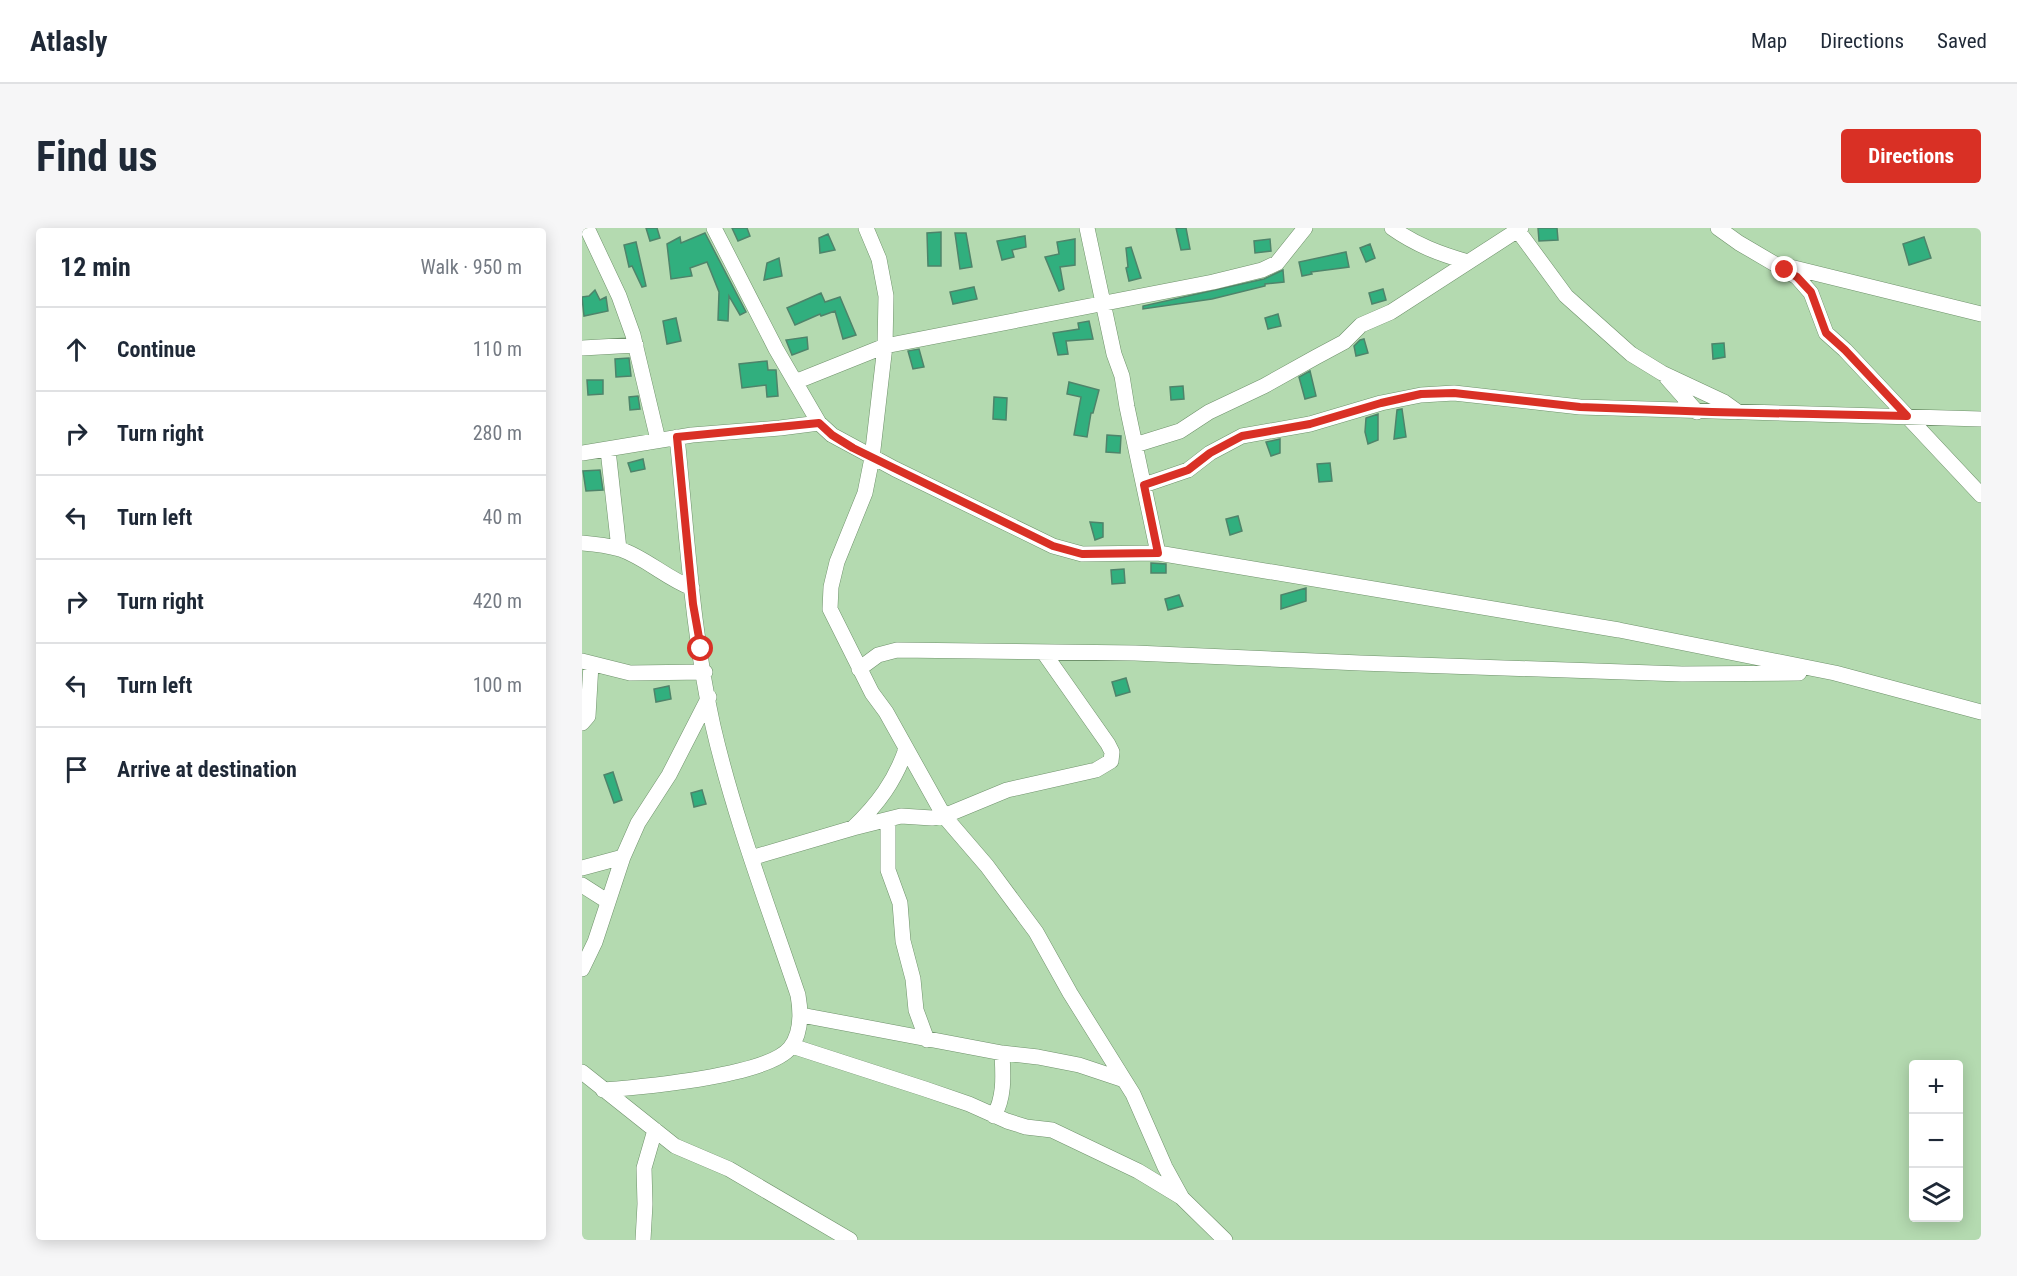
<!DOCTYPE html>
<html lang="en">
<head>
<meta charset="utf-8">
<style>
	body { margin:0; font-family:"Roboto Condensed",sans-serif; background:#f6f6f7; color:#1f2937 }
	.controls { position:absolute; right:18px; bottom:18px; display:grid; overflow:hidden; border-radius:6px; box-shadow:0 3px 15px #0003 }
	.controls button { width:54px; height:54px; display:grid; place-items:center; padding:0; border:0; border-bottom:2px solid #e0e1e3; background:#fff; color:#1f2937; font:30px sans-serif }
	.stop { position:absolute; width:18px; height:18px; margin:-14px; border:4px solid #d93025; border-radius:50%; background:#fff }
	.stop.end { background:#d93025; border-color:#fff; box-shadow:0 2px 6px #0008 }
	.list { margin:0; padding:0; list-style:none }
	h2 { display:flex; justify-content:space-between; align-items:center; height:78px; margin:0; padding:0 24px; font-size:26px }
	h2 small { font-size:20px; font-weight:400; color:#747a83 }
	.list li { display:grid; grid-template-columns:39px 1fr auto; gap:18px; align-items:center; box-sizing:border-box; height:84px; padding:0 24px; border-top:2px solid #e0e1e3 }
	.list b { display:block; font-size:22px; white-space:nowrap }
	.list em { font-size:20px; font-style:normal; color:#747a83 }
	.icon { flex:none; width:33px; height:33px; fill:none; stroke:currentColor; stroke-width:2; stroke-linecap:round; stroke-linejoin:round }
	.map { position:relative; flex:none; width:1399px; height:1012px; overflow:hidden; border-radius:6px }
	header { display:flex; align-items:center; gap:36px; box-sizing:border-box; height:84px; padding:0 30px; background:#fff; border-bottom:2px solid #e0e1e3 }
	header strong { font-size:28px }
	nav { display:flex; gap:33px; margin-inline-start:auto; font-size:21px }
	.intro { display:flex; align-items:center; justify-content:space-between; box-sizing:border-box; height:144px; padding:0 36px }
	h1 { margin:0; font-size:42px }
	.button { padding:15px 27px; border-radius:6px; background:#d93025; color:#fff; font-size:21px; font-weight:700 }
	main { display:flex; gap:36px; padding:0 36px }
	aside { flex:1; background:#fff; border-radius:6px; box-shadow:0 3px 15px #0003 }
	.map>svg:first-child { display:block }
	.building { fill:#31af7e; stroke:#4e846a; stroke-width:1.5 }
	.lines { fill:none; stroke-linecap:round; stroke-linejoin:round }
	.minor-casing { stroke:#6f926b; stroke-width:16 }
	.minor { stroke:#fff; stroke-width:15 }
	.route { stroke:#d93025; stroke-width:8 }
</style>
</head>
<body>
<header>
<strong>Atlasly</strong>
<nav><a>Map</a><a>Directions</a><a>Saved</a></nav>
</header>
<div class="intro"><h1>Find us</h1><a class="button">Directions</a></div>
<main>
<aside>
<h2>12 min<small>Walk · 950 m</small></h2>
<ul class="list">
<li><svg class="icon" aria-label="ahead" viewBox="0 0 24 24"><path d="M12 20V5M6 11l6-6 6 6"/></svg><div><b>Continue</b></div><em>110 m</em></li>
<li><svg class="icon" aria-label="right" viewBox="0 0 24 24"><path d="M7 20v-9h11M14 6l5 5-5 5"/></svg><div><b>Turn right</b></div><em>280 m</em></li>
<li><svg class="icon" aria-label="left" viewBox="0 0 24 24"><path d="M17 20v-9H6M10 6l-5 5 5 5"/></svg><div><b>Turn left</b></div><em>40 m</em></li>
<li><svg class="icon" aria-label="right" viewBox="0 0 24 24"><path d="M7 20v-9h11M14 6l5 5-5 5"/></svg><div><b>Turn right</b></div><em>420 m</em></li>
<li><svg class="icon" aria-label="left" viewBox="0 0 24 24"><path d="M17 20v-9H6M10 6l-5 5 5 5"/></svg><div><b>Turn left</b></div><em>100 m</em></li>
<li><svg class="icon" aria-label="arrive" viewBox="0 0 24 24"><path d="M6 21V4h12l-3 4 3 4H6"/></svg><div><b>Arrive at destination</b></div></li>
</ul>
</aside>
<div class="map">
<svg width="1399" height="1012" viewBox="0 0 1399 1012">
	<rect width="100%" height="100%" fill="#b4dab0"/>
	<path class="building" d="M64 0H75L78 10 68 13Z
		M150 0H165L168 8 156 13Z
		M594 0H604L608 21 599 22Z
		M956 0H975L976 12 957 13Z
		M359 4V38H346L345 5Z
		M123 5 164 84 158 87 147 68 146 93 136 92 137 64 125 34 108 40 110 48 89 51 85 16 98 9 99 15Z
		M373 5H384L390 39 378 41Z
		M246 6 253 22 238 25 237 10Z
		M443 8 444 19 430 22 432 29 420 32 415 13Z
		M1342 9 1349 30 1327 37 1321 16Z
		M493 11V37L478 39 482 61 477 63 463 29 477 26 475 14Z
		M688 11 689 23 673 25 672 13Z
		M54 14 64 58 60 59 50 38 47 39 42 17Z
		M788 16 793 30 784 34 778 20Z
		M549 19 559 50 547 53 544 40 546 39 544 20Z
		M764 24 767 39 729 44 730 46 720 48 717 34Z
		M197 30 200 48 182 52 185 35Z
		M701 42 702 54 683 56V58L630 71 561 81V78L682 51Z
		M392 59 395 71 371 76 368 64Z
		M801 61 804 72 790 76 787 65Z
		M13 62 18 72 24 69 26 83 2 88 0 69 7 68Z
		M239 65 243 74 258 69 274 107 261 111 253 83 239 88 238 86 213 97 205 80Z
		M696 86 699 98 686 101 683 90Z
		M94 90 99 113 85 116 81 93Z
		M507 93 511 111 484 113 486 126 476 127 471 105 497 101 496 95Z
		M225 109 226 121 210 127 204 112Z
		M782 111 786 125 774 128 772 118 778 112Z
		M1142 115 1143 129 1131 131 1130 116Z
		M337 121 342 139 331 141 326 123Z
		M47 130 49 148 34 149 33 131Z
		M185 133 186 142H194L196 168 185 169 184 157 160 160 157 136Z
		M728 143 734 168 723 171 717 149Z
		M5 152H21V166L6 167Z
		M487 154 517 162 511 185H509L505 209 492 207 499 169 485 166Z
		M601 158 602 171 589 172 588 159Z
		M56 168 58 181 48 182 47 169Z
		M412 169 425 170 424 192 411 191Z
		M820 181 824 209 812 211 815 182Z
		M796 186V212L786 216 783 204 784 190Z
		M525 207 539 208 538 225 524 224Z
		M698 211V225L689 228 684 214Z
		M61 231 63 241 49 244 46 235Z
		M748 235 750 253 737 254 735 236Z
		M18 242 21 262 4 263 1 243Z
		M656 288 660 303 648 307 644 291Z
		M508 294 521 295V309L513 312Z
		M569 335 584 336V345H569Z
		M542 341 543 355 530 356 529 342Z
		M724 360V373L699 381V367Z
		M597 367 601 378 586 382 583 371Z
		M544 450 548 464 534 468 530 454Z
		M87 458 89 471 74 474 72 461Z
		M31 544 40 572 32 575 22 547Z
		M120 562 124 576 112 579 109 565Z"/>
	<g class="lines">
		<g class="minor-casing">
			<path id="minor" d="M5 0 37 68 51 107 76 212
				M132 0 194 121 237 195 250 207 313 241 471 318 500 326 576 325 1037 402 1253 445 1399 484
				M284 0 297 31 304 68 303 118 290 230 283 265 255 334 249 359 248 381 290 465 304 484 362 588 405 638 454 704 488 765 551 866 583 939 600 970 643 1012
				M505 0 532 126 540 148 545 179 576 325
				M810 0C834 17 858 26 886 34
				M934 0 984 68 1049 126 1080 145 1142 174 1156 184
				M1136 0 1157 15 1215 49 1229 65 1244 105 1263 122 1399 267
				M1204 38 1399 86
				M0 120 54 117
				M1085 150 1115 184
				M213 154 303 118 631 54 680 42 695 35 723 0
				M553 217 598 203 627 184 682 158 734 129 762 114 779 97 809 84 939 0
				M26 222 37 321
				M0 225 110 207 198 200 237 195
				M562 257 606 242 628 225 660 208 728 196 799 175 839 167 872 165 998 179 1399 191
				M0 315C12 316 27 318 38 321 64 330 84 350 110 360
				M0 433 48 445 123 444
				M277 441 296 427 315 422 553 425 778 435 1100 446 1217 445
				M0 495 6 488 9 436
				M306 593V642L318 675 321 713 331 751 334 782 345 812
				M271 600C296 576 313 553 324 521
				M169 630 271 600 319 588 350 590 362 588 425 562 514 542 529 533 530 524 526 516 462 425
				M0 640 41 629
				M0 657 25 673
				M0 741 13 714 41 629 56 595 87 547 127 469
				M219 787 420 825 456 829 497 837 542 852
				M210 818 343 861 387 876 425 893 444 899 470 902 556 943 599 969
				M0 844 93 918 147 941 268 1012
				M21 862C59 859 185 848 208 820 220 805 219 784 216 767 186 678 152 589 131 498 110 404 105 305 95 209
				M412 888C423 868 421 847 420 825
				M61 1012 63 976 62 940 73 902"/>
		</g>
		<use href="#minor" class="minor"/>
	</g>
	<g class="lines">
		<path class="route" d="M119 421 111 376 95 209 237 195 250 207 271 220 471 318 500 326 576 325 562 257 606 242 628 225 660 208 728 196 799 175 839 166 872 165 998 179 1130 184 1325 188 1263 122 1244 105 1229 64 1215 49 1203 42"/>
	</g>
</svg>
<div class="controls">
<button>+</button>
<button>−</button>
<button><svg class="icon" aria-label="layers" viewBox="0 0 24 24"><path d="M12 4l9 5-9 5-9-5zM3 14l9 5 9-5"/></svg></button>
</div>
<div class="stop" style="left:119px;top:421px"></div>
<div class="stop end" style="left:1203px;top:42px"></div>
</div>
</main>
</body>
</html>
